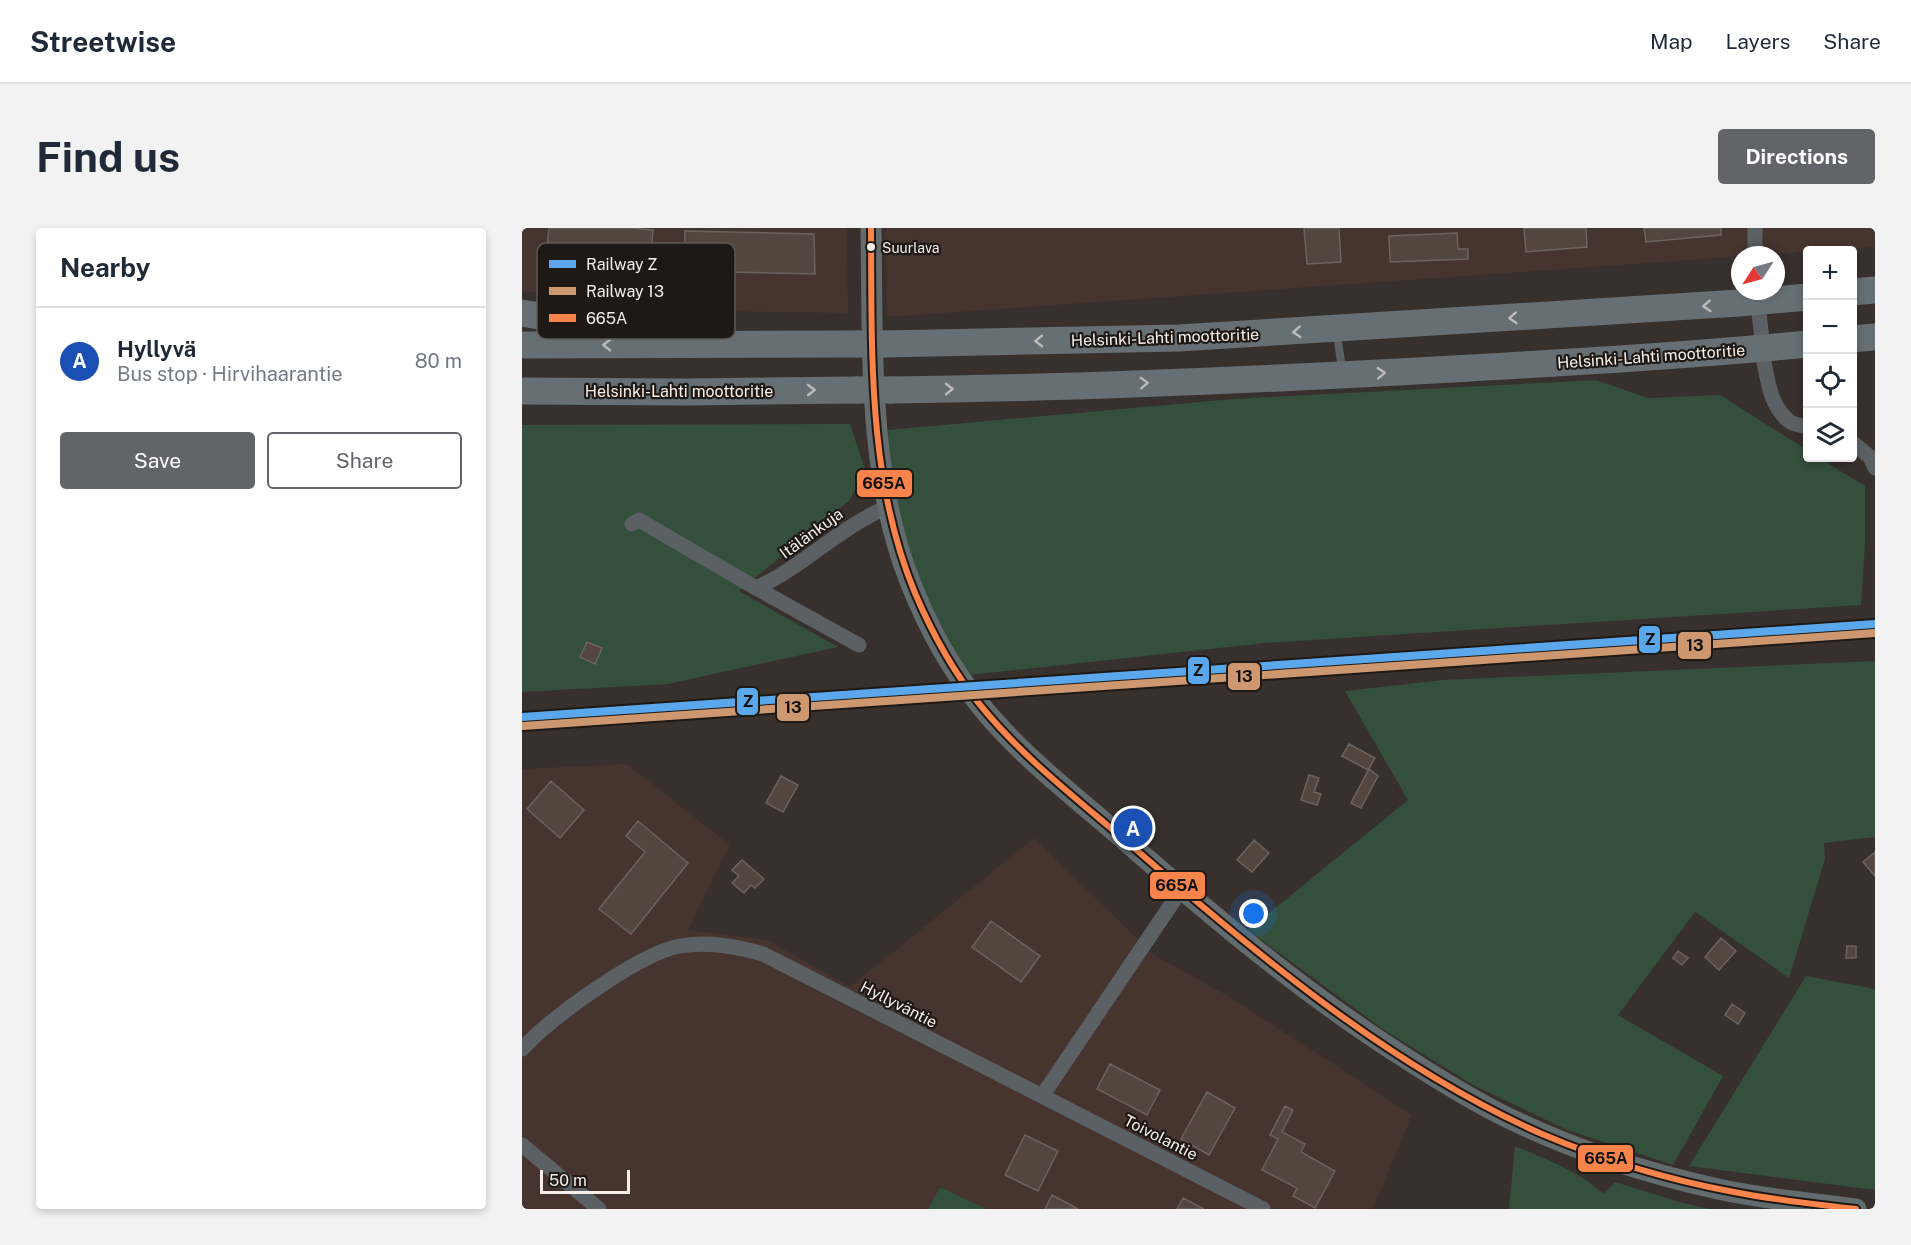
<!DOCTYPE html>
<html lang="en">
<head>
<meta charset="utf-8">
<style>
	body { margin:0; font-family:"Public Sans",sans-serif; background:#f2f2f3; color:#1f2937 }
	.controls { position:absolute; right:18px; top:18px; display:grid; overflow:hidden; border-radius:6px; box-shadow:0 3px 9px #0003 }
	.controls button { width:54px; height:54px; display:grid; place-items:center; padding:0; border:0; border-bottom:2px solid #e0e1e3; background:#fff; color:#1f2937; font:30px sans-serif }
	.compass { position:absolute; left:1209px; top:18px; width:54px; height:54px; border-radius:50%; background:#fff; box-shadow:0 3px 9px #0003; rotate:234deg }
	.scale { position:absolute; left:18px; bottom:15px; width:90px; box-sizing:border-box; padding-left:6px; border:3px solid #f7eee9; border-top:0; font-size:16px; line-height:21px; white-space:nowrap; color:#f7eee9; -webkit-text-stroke:4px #1e1915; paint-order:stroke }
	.you { position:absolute; left:732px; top:686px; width:21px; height:21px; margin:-15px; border:4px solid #fff; border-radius:50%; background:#1a73e8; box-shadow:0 0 0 9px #1a73e833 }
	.badge { display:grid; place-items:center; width:39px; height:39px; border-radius:50%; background:#626469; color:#fff; font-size:20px; font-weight:700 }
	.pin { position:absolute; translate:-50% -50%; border:3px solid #fff; box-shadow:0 2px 6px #0006 }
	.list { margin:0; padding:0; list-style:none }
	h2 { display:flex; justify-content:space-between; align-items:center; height:78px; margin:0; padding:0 24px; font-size:26px }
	h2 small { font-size:20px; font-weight:400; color:#747a83 }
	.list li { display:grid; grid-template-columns:39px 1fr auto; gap:18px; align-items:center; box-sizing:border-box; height:108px; padding:0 24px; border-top:2px solid #e0e1e3 }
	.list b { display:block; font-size:22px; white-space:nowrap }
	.list p { margin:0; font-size:20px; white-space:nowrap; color:#747a83 }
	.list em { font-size:20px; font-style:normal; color:#747a83 }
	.actions { display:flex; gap:12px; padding:18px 24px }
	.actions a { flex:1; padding:14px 0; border:2px solid #626469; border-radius:6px; text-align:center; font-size:21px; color:#626469 }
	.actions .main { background:#626469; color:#fff }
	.icon { flex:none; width:33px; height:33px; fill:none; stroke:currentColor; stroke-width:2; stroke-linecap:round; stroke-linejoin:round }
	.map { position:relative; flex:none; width:1353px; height:981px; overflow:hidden; border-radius:6px }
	header { display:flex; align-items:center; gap:36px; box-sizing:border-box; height:84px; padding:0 30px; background:#fff; border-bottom:2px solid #e0e1e3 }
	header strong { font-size:28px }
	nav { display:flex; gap:33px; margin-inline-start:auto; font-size:21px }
	.intro { display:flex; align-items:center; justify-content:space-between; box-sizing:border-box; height:144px; padding:0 36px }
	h1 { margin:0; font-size:42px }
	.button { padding:15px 27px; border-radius:6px; background:#626469; color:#fff; font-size:21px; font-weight:700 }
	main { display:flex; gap:36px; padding:0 36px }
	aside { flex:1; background:#fff; border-radius:6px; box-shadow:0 3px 9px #0003 }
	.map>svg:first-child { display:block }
	.industrial { fill:#46342f }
	.green { fill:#344f3c }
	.building { fill:#53463e; stroke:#6a6360; stroke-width:1.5 }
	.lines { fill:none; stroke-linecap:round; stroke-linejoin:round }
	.lane { stroke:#5a6063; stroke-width:8 }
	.street { stroke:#5a6063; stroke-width:15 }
	.secondary { stroke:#626b6e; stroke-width:21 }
	.highway { stroke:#666f73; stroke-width:27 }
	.highway-bridge { stroke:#666f73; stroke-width:27 }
	.bus-1-casing { stroke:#1e1915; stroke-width:10 }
	.bus-1 { stroke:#f8844c; stroke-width:6 }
	.rail-1-casing { stroke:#1e1915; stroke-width:12 }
	.rail-2-casing { stroke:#1e1915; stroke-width:12 }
	.rail-1 { stroke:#5aa8eb; stroke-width:8 }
	.rail-2 { stroke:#cd976f; stroke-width:8 }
	.oneway { stroke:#bdbbba }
	.bus-dot { fill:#f7eee9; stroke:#1e1915; stroke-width:2 }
	.labels { text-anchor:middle; stroke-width:4.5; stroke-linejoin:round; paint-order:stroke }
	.bus-label { font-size:14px; fill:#f7eee9; stroke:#1e1915; text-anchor:start }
	.street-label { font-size:16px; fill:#f7eee9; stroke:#1e1915 }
	.key { fill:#1e1915; stroke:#5f5955; stroke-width:1.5 }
	.key-label { font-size:16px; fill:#f7eee9 }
	.line-badge { stroke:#1e1915; stroke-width:2 }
	.pale-badge-label { font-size:16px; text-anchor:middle; font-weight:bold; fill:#111 }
</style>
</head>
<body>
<header>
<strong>Streetwise</strong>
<nav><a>Map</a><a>Layers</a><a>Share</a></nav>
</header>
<div class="intro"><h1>Find us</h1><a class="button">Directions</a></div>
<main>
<aside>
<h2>Nearby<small></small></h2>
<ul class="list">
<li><span class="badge" style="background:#1a4fb4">A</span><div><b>Hyllyvä</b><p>Bus stop · Hirvihaarantie</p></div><em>80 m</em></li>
</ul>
<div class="actions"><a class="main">Save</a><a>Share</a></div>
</aside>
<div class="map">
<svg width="1353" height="981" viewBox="0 0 1353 981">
	<rect width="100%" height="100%" fill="#38302c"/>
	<path class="industrial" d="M0 0H325L326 85 177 83 87 75 0 63Z
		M363 0H1353V19L365 89Z
		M105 536 208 617 166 702 245 712 328 759 512 610 632 727 708 769 890 887 851 981H465L419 959 406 981H0V541Z"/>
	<path class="green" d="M1074 152 1126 170 1198 167 1285 222 1286 230H1297L1343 258V317L1339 377 743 415 447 447C432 419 415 392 403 364 382 314 366 257 366 202L711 171Z
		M328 196 343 242 328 272 217 363 316 419 146 456 0 464V197Z
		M1353 433V609L1302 615 1303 631 1267 750 1173 684 1096 787 1201 848 1151 937 1045 902 951 857 862 802 726 702 886 572 823 463 921 452Z
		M1284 748 1353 761V962L1167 938Z
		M993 918C1025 931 1056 943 1082 966L1093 954 1161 975 1188 981H987Z
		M418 959 465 981H406Z"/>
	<path class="building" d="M27 0H109L131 2 127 41 24 30Z
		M782 0H817L819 34 785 36Z
		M1002 0H1064L1065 19 1004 24Z
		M1122 0H1199V7L1124 14Z
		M163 3 292 6 293 46 162 43Z
		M935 5 936 21H946V31L868 34 867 8Z
		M65 414 80 420 73 436 58 429Z
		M827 516 853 530 846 542 820 528Z
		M847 541 856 548 839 580 829 575Z
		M787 547 797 550 792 564 799 566 795 577 779 572Z
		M259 548 276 557 261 584 244 575Z
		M29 553 62 582 38 610 5 581Z
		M116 593 166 635 109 706 77 681 123 624 104 608Z
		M732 612 747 625 730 644 715 632Z
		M1353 624V648L1341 634Z
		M220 632 242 651 233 660 229 657 222 665 210 655 217 648 210 642Z
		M469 693 518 728 499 754 450 719Z
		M1199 710 1214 723 1197 742 1183 729Z
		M1325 718H1334V730H1324Z
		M1156 723 1166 730 1160 737 1151 730Z
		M1210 776 1223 785 1216 796 1203 787Z
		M588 836 638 862 625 887 575 861Z
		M685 864 713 880 687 927 659 911Z
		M763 878 771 882 760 904 783 916 779 924 813 943 793 980 771 968 775 960 740 942 756 911 748 907Z
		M503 907 536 923 516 963 483 947Z
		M530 967 556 981H523Z
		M661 970 682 981H655Z"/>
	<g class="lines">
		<path class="lane" d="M815 106 820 141"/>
		<path class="street" d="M1233 0V27
			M1237 85 1240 111
			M1242 134C1246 155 1249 179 1267 193 1271 197 1280 197 1286 199
			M1330 214 1348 229 1353 240
			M110 296 117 292 234 360C281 339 317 299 366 279
			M234 360 337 417
			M0 821C30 789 116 726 158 718 187 713 214 718 241 726L520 868 659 662
			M520 868 741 981
			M0 917 77 981"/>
		<path class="secondary" d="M349 0C351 114 345 244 387 351 404 395 428 440 459 478 501 530 555 570 605 614 695 692 784 767 885 831 922 855 959 878 999 896 1061 925 1129 946 1196 961 1241 971 1288 975 1334 981"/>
		<path class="highway" d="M1330 64 1353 62
			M0 85 41 92 143 102
			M1330 111 1353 109
			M362 116 657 110 1217 75 1286 69
			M0 117 335 116
			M369 162C550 160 732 152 913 142 1037 135 1162 128 1286 116
			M0 163 164 164 335 162"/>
		<path class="highway-bridge" d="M335 116H362
			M335 162H369"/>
		<g class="bus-1-casing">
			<path id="bus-1" d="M349 0C350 122 345 250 393 365 410 405 431 444 459 478 503 532 559 574 611 619 734 726 870 840 1020 906 1081 932 1147 952 1212 964 1252 972 1293 976 1334 981"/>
		</g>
		<use href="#bus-1" class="bus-1"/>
		<g class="rail-1-casing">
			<path id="rail-1" d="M0 489 1353 396"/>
		</g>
		<g class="rail-2-casing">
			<path id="rail-2" d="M1 498 1353 405"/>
		</g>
		<use href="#rail-1" class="rail-1"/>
		<use href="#rail-2" class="rail-2"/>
	</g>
	<defs><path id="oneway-chevron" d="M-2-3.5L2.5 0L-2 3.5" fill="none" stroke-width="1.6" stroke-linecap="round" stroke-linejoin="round" transform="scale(1.5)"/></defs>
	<g class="oneway">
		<use href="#oneway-chevron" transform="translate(1185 78) rotate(176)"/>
		<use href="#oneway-chevron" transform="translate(991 90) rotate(176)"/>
		<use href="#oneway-chevron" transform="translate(775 104) rotate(176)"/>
		<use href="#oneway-chevron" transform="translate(517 113) rotate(179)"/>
		<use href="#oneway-chevron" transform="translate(85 117) rotate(-180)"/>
		<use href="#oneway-chevron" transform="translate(859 145) rotate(-3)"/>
		<use href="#oneway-chevron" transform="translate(622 155) rotate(-2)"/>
		<use href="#oneway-chevron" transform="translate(427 161) rotate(-1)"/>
		<use href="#oneway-chevron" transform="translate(289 162) rotate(-1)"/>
	</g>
	<circle class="bus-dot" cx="349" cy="19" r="5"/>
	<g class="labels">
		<g class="bus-label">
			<text x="360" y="25">Suurlava</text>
		</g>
		<g class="street-label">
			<text transform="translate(643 109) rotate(-2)" y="6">Helsinki-Lahti moottoritie</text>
			<text transform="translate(1129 128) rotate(-4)" y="6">Helsinki-Lahti moottoritie</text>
			<text x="157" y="169">Helsinki-Lahti moottoritie</text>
			<text transform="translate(289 305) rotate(-36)" y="6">Itälänkuja</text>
			<text transform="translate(377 776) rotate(27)" y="6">Hyllyväntie</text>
			<text transform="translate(639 909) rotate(27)" y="6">Toivolantie</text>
		</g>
	</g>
	<rect x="15" y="15" width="198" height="96" rx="9" class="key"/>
	<rect x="27" y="32" width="27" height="8" fill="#5aa8eb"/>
	<rect x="27" y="59" width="27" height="8" fill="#cd976f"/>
	<rect x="27" y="86" width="27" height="8" fill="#f8844c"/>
	<g class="key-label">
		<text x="64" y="42">Railway Z</text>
		<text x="64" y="69">Railway 13</text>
		<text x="64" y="96">665A</text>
	</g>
	<g class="line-badge">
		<rect x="334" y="241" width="57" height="29" rx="6" fill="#f8844c"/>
		<rect x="1116" y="397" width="23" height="29" rx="6" fill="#5aa8eb"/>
		<rect x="1155" y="403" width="35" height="29" rx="6" fill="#cd976f"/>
		<rect x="665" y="428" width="23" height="29" rx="6" fill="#5aa8eb"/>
		<rect x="705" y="434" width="34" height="29" rx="6" fill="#cd976f"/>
		<rect x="214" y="459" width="23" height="29" rx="6" fill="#5aa8eb"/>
		<rect x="254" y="465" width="34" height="29" rx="6" fill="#cd976f"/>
		<rect x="627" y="643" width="57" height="29" rx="6" fill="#f8844c"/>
		<rect x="1055" y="916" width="57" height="29" rx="6" fill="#f8844c"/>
	</g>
	<g class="pale-badge-label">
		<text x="362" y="261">665A</text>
		<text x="1128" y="417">Z</text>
		<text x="1173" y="423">13</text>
		<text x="676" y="448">Z</text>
		<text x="722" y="454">13</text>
		<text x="226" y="479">Z</text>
		<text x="271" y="485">13</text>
		<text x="655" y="663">665A</text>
		<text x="1084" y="936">665A</text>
	</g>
</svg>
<div class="controls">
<button>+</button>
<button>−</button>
<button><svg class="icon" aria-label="locate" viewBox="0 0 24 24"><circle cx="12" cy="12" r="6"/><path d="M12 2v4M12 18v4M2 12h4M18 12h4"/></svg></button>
<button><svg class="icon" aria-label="layers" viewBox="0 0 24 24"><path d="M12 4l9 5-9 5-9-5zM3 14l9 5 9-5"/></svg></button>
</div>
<svg class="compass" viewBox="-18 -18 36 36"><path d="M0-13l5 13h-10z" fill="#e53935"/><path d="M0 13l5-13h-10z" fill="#747a83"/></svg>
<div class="scale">50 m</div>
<div class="you"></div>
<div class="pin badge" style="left:611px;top:600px;background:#1a4fb4">A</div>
</div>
</main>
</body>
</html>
